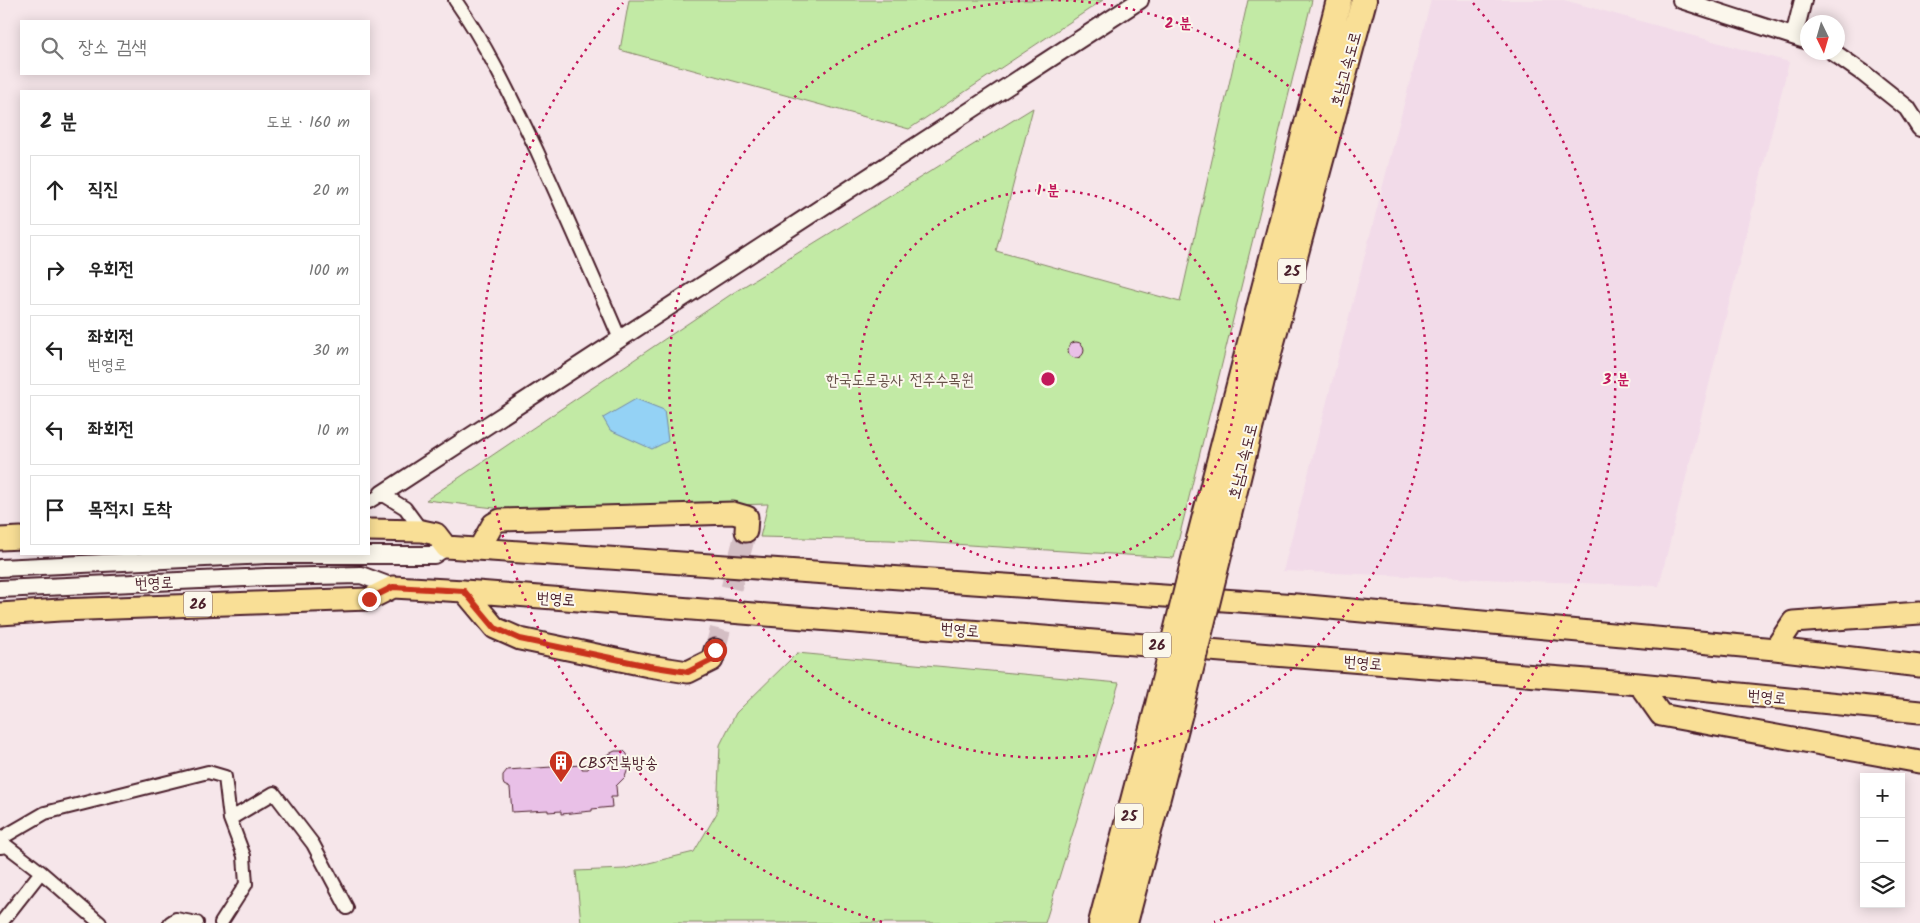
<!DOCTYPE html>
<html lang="ko">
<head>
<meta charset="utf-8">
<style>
	body { margin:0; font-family:Kalam,"Poor Story",sans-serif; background:#f6f6f6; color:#222 }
	.controls { position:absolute; right:15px; bottom:15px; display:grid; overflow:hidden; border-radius:0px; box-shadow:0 2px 12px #0003 }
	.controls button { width:45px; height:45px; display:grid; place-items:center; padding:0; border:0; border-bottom:1px solid #e0e0e0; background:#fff; color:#222; font:25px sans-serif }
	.compass { position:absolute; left:1800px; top:15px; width:45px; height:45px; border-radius:50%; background:#fff; box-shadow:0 2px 12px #0003; rotate:175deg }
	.stop { position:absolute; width:15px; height:15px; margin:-11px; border:4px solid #c8321e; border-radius:50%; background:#fff }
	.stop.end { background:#c8321e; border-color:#fff; box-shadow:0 1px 5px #0008 }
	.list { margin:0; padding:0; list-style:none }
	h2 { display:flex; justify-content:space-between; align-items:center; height:65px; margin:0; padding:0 20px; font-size:21px }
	h2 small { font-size:16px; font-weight:400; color:#767676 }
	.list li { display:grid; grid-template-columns:32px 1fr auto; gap:15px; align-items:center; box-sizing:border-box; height:70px; margin:0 10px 10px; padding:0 10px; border:1px solid #e0e0e0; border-radius:0px }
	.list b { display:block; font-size:19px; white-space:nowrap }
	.list p { margin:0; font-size:16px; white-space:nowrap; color:#767676 }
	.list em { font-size:16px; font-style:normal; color:#767676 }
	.icon { flex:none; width:28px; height:28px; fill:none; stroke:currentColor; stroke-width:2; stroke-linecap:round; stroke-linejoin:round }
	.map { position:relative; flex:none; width:1920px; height:923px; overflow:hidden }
	.search { position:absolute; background:#fff; box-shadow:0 2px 12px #0003; left:20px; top:20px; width:350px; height:55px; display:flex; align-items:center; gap:12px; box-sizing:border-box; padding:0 18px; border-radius:0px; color:#767676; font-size:19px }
	.panel { position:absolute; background:#fff; box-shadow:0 2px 12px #0003; left:20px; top:90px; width:350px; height:465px; border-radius:0px }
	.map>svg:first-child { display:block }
	.built { fill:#f2dbe9 }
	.green { fill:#c2eaa5; stroke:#868468 }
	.water { fill:#94d2f5; stroke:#768aa4 }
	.building { fill:#e9c0e7; stroke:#4a1f2b }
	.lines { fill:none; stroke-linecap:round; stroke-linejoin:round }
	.primary-tunnel { stroke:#d4bec4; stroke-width:21; stroke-dasharray:21 11; stroke-linecap:butt }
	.minor-casing { stroke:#4a1f2b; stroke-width:16 }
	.tertiary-casing { stroke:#4a1f2b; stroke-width:20 }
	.primary-casing { stroke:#4a1f2b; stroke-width:25 }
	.motorway-casing { stroke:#4a1f2b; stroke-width:28 }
	.minor { stroke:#fbf7ec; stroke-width:12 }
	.tertiary { stroke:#fbf7ec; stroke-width:16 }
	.primary { stroke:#f9df96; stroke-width:21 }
	.motorway { stroke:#f9df96; stroke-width:24 }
	.motorway-bridge-casing { stroke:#4a1f2b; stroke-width:28; stroke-linecap:butt }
	.motorway-bridge { stroke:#f9df96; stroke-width:24 }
	.route { stroke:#c8321e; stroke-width:6 }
	.ring { fill:none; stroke:#c2185b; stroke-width:2.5; stroke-dasharray:2.5 5 }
	.labels { text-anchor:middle; stroke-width:4; stroke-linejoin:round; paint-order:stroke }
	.shield { fill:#fbf7ec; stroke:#7f6065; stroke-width:1 }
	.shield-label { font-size:15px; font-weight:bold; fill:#4a1f2b }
	.street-label { font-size:16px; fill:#4a1f2b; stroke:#fbf7ec }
	.park-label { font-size:16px; fill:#68524a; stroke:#fbf7ec }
	.poi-label { font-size:16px; fill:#4a1f2b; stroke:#fbf7ec; text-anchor:start }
	.centre { fill:#c2185b; stroke:#fbf7ec; stroke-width:2.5 }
	.ring-label { font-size:15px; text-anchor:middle; font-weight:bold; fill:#c2185b; stroke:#fbf7ec; stroke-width:4; stroke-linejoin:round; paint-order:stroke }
</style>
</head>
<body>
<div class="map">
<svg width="1920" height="923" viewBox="0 0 1920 923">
	<rect width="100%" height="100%" fill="#f6e6ea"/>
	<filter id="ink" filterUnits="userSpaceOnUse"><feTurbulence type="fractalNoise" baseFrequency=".02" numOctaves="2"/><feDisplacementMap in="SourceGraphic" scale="10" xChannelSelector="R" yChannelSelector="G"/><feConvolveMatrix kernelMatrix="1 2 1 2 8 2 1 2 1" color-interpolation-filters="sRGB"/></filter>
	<g filter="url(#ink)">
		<path class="built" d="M1431 0H1564L1789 62 1659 586 1283 571Z"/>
		<path class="green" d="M629 0H1103L909 129 620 50Z
			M1248 0H1312L1174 558 890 540 760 537 768 504 520 511 426 500 733 293 1033 108 996 251 1180 302Z
			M797 653 1119 683 1045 923H581L576 871 624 869 694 852 717 813 720 745 736 713Z"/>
		<path class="water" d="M636 399 664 410 668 441 652 449 610 430 603 418Z"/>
		<path class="building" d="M1068 350a8 8 0 1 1 16 0a8 8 0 1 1-16 0Z
			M615 751H624L627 754 629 766 625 777 616 786 617 797H611L612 807 592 809V811L561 814V811L548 812V810L512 812 510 788 504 785 503 782V775L507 770 582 765V769H588L592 762Z"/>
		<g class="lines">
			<path class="primary-tunnel" d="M715 650 746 531"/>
			<g class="minor-casing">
				<path id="minor" d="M455 0C488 47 512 99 537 151 565 213 593 276 620 339
					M369 502 382 494 405 508 422 531
					M230 819 274 793 313 844 347 908
					M0 839 45 813 208 772 225 777 230 819 244 856 246 884 221 923
					M0 847 7 846 41 872 100 923
					M1 923 41 872
					M170 923 176 919 197 923"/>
			</g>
			<g class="tertiary-casing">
				<path id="tertiary" d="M1681 0 1808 41
					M1794 36 1803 0
					M1833 52 1863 73 1907 108 1920 128
					M382 494 1140 0
					M0 568 266 555H434L446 547
					M0 589 266 577 361 575 393 587"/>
			</g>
			<g class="primary-casing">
				<path id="primary" d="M369 530 422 531 436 534 446 547 1297 605 1775 649 1920 666
					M0 539 21 538
					M479 549 493 524 500 520 733 513 747 517 746 531
					M464 591 495 628 520 639 649 666 688 672 712 660 715 650
					M0 614 60 610 369 599 393 587 464 591 1639 684 1920 712
					M1775 649 1793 622 1920 613
					M1639 684 1661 715 1920 762"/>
			</g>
			<g class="motorway-casing">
				<path id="motorway" d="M1199 539 1339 0
					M1222 543 1265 368 1364 0
					M1101 923 1157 709
					M1125 923 1180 713"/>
			</g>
			<use href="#minor" class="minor"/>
			<use href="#tertiary" class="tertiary"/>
			<use href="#primary" class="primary"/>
			<use href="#motorway" class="motorway"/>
			<g class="motorway-bridge-casing">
				<path id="motorway-bridge" d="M1157 709 1199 539
					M1180 713 1222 543"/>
			</g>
			<use href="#motorway-bridge" class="motorway-bridge"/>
		</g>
	</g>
	<g class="lines" filter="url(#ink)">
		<path class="route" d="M369 599 393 587 464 591 495 628 520 639 649 666 688 672 712 660 715 650"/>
	</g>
	<g class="ring">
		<circle cx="1048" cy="379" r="189"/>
		<path d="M1051 0A379 379 0 1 1 1045 0"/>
		<path d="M882 922A568 568 0 0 1 623 3M1473 3A568 568 0 0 1 1214 922"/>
	</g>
	<defs>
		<g id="building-pin" transform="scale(1.25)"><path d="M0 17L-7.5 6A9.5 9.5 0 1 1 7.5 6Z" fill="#c8321e" stroke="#fbf7ec"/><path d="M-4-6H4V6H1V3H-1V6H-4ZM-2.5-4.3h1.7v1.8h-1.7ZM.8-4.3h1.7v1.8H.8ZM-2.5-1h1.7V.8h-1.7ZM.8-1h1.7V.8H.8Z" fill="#fff"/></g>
	</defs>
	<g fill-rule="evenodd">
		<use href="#building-pin" x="561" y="762"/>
	</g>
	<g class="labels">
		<g class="shield">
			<rect x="1278" y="258.5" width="28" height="25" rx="4"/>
			<rect x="184" y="591.5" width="28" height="25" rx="4"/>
			<rect x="1143" y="632.5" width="28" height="25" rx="4"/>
			<rect x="1115" y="803.5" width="28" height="25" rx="4"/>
		</g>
		<g class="shield-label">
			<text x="1292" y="276">25</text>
			<text x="198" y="609">26</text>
			<text x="1157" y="650">26</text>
			<text x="1129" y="821">25</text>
		</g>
		<g class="street-label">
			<text transform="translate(1345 69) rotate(-75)" y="6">호남고속도로</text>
			<text transform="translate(1242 461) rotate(-76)" y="6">호남고속도로</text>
			<text transform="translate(154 582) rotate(-2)" y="6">번영로</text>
			<text transform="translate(556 598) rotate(4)" y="6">번영로</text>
			<text transform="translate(960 629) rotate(5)" y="6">번영로</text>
			<text transform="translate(1363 662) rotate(5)" y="6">번영로</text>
			<text transform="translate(1767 696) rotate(5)" y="6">번영로</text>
		</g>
		<g class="park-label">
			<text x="900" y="385">한국도로공사 전주수목원</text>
		</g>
		<g class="poi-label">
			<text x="578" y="768">CBS전북방송</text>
		</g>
	</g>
	<circle cx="1048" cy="379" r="8" class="centre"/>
	<g class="ring-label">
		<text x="1178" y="28">2 분</text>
		<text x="1048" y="195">1 분</text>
		<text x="1616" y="384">3 분</text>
	</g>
</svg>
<div class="controls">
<button>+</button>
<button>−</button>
<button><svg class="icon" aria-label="layers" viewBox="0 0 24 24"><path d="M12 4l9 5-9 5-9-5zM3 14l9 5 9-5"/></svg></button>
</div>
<svg class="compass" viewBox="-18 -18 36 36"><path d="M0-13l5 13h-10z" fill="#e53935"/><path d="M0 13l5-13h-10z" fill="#767676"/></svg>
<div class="stop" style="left:715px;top:650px"></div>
<div class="stop end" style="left:369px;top:599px"></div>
<div class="search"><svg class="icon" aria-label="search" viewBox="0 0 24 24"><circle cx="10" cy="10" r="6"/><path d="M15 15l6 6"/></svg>장소 검색</div>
<section class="panel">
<h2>2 분<small>도보 · 160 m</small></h2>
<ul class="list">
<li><svg class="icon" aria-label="ahead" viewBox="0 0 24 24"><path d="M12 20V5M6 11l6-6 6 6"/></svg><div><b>직진</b></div><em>20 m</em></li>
<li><svg class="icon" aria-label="right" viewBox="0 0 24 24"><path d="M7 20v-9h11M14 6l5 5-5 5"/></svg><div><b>우회전</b></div><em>100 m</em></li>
<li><svg class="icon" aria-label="left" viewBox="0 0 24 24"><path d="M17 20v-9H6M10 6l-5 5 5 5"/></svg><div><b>좌회전</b><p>번영로</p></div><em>30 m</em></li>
<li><svg class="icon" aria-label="left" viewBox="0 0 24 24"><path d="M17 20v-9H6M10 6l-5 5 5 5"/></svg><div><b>좌회전</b></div><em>10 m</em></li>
<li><svg class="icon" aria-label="arrive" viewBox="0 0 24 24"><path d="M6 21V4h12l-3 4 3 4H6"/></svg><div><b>목적지 도착</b></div></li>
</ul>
</section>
</div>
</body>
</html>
